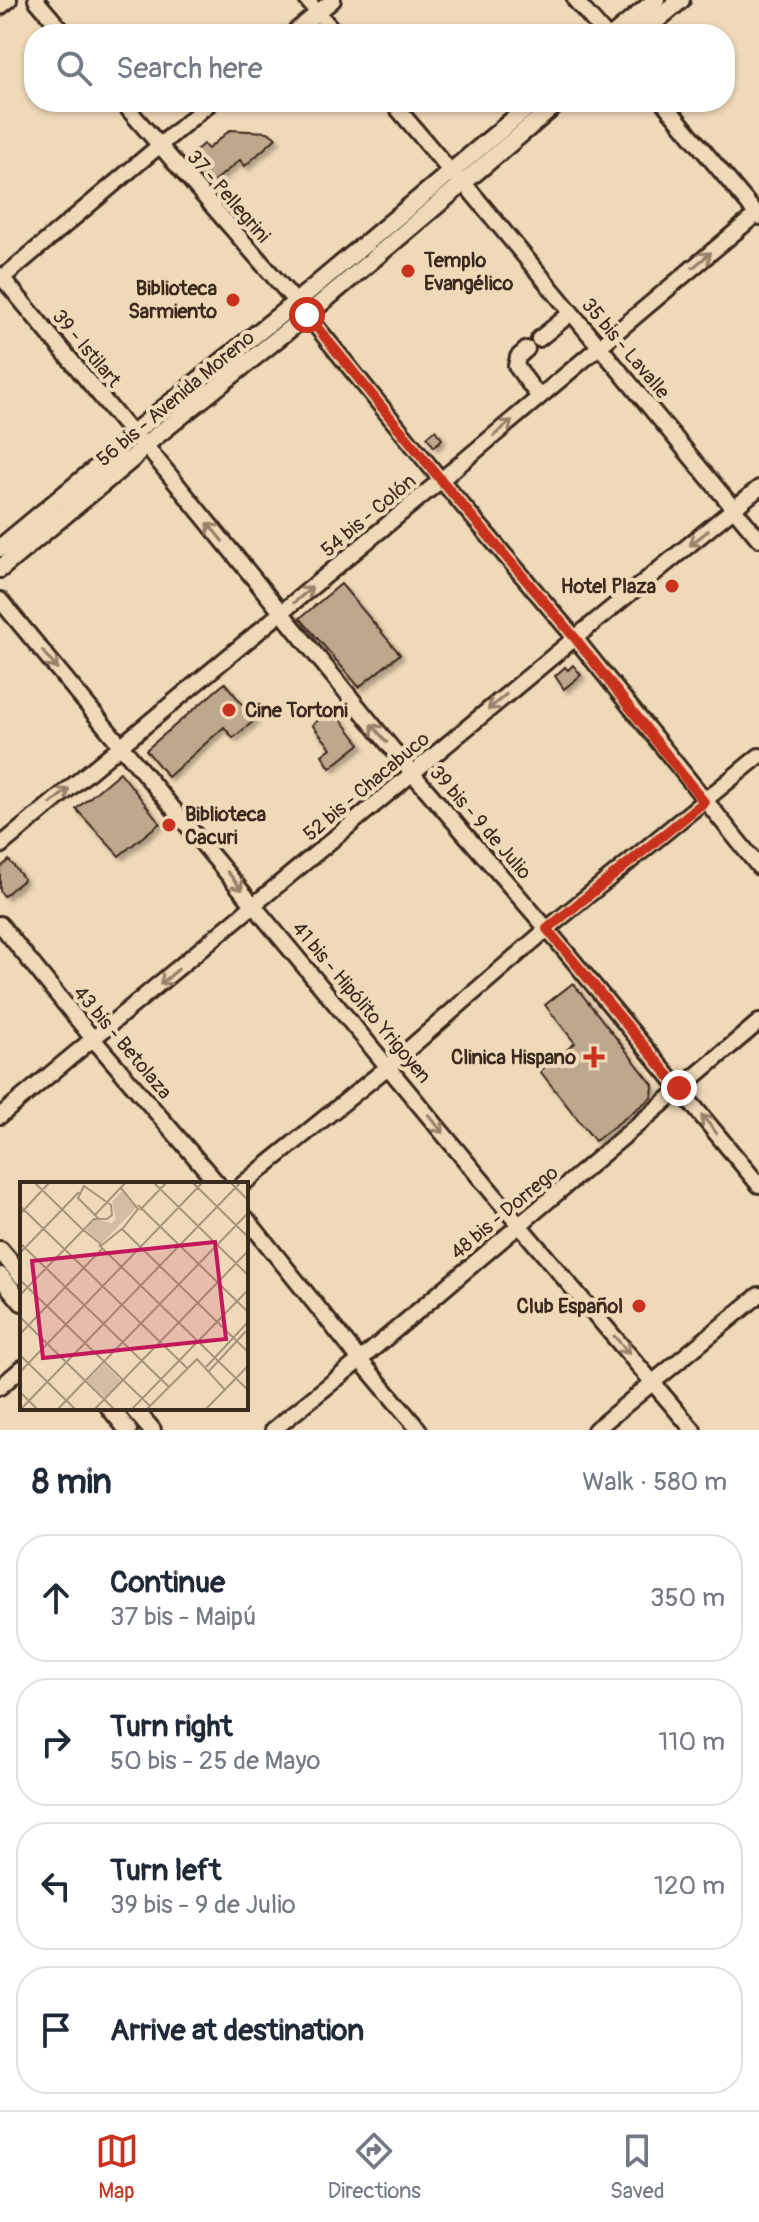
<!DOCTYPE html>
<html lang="en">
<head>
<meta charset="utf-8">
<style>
	body { margin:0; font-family:Pangolin,sans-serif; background:#f2f2f3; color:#1f2937 }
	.stop { position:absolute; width:24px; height:24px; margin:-18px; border:6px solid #c8321e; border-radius:50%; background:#fff }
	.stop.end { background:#c8321e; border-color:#fff; box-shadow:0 2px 8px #0008 }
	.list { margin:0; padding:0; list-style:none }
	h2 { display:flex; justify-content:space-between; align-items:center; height:104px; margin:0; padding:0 32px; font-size:34px }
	h2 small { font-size:26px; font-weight:400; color:#747a83 }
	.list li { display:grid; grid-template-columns:52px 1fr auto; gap:24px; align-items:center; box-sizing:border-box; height:128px; margin:0 16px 16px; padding:0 16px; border:2px solid #e0e1e3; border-radius:32px }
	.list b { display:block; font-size:30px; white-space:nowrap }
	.list p { margin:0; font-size:26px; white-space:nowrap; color:#747a83 }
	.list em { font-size:26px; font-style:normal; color:#747a83 }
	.icon { flex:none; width:44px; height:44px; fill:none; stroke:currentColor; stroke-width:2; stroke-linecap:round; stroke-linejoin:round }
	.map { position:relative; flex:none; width:759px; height:1430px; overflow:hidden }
	.search { position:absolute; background:#fff; box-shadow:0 2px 6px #0004; left:24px; right:24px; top:24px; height:88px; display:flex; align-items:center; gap:20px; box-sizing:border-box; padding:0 28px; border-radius:32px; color:#747a83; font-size:30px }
	.sheet { height:680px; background:#fff }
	nav { display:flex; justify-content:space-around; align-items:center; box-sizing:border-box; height:112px; border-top:2px solid #e0e1e3; background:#fff; font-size:22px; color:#747a83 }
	nav a { display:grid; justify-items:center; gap:4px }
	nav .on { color:#c8321e }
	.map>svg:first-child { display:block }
	.building { fill:#bda88d; stroke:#3b2a1e; stroke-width:2; filter:url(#shadow) }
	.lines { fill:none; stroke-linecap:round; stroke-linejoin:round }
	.minor-casing { stroke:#3b2a1e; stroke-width:20 }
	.major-casing { stroke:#3b2a1e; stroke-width:22 }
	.minor { stroke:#efd9b8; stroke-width:14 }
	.major { stroke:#efd9b8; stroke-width:16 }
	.oneway { stroke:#95826b }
	.route { stroke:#c8321e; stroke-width:10 }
	.poi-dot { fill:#c8321e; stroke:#efd9b8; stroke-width:3 }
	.labels { text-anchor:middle; stroke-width:8; stroke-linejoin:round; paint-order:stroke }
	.street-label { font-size:20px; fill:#3b2a1e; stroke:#efd9b8 }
	.poi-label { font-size:20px; font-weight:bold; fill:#3b2a1e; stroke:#efd9b8; text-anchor:end }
	.inset-road { fill:none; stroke:#a7937a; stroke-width:2 }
	.view { fill:#c2185b; fill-opacity:0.15; stroke:#c2185b; stroke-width:4 }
	.inset-edge { fill:none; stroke:#3b2a1e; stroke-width:4 }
</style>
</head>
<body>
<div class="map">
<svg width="759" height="1430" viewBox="0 0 759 1430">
	<defs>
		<filter id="shadow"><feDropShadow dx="4" dy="4" stdDeviation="2" flood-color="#0004"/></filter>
	</defs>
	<rect width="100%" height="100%" fill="#efd9b8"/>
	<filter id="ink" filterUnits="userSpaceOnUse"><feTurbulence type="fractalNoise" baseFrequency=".0125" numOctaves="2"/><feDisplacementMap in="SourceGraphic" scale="16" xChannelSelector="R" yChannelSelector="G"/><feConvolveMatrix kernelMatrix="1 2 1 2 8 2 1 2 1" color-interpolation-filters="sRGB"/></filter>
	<g filter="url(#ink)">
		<path class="building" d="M230 130 268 132 276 138 245 166 240 160 211 184 187 158 203 144 208 149Z
			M435 430 442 439 434 447 427 437Z
			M341 584 400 654 359 687 300 618Z
			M573 665 581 675 564 689 555 676 565 667 568 670Z
			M225 683 255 720 233 738 224 727 168 777 146 750Z
			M333 709 360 744 330 768 322 755 331 748 312 725Z
			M120 772 160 823 119 856 76 809Z
			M9 860 24 879 4 896 0 891V868Z
			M573 983 653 1085 652 1097 595 1141 540 1071 575 1043 545 1005Z"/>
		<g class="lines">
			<g class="minor-casing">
				<path id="minor" d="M36 0 65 34
					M307 0 336 34
					M575 0 605 34
					M0 7 9 0
					M292 34 333 0
					M122 102 307 315 441 480 575 638 759 867
					M392 102 451 172 463 182 759 539
					M663 102 759 217
					M0 275 132 434 145 445 412 773 547 929 759 1185
					M0 280 211 102
					M539 339 571 313
					M527 349 518 357 516 366 539 397
					M0 600 519 1225 693 1430
					M0 846 441 480 759 212
					M0 924 94 1040 218 1184
					M0 1116 575 638 759 488
					M243 1184 389 1066 547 929 759 756
					M246 1218 360 1360 419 1430
					M0 1387 22 1368
					M273 1430 360 1360 759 1022
					M595 1430 759 1295"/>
			</g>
			<g class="major-casing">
				<path id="major" d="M615 34 656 0
					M640 34 681 0
					M0 548 119 449 132 434 296 302 534 102
					M0 569 132 459 145 445 307 315 559 102
					M0 1250 22 1276
					M0 1276 22 1302
					M110 1408 128 1430
					M133 1408 152 1430"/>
			</g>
			<use href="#minor" class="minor"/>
			<use href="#major" class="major"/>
		</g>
		<defs><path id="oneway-shaft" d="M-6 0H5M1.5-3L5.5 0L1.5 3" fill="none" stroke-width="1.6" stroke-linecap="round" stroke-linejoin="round" transform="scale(2)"/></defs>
		<g class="oneway">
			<use href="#oneway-shaft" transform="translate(702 260) rotate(-40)"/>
			<use href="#oneway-shaft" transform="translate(503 428) rotate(-40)"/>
			<use href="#oneway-shaft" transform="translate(215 532) rotate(-129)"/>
			<use href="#oneway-shaft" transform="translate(699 538) rotate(141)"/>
			<use href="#oneway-shaft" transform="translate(303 595) rotate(-40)"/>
			<use href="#oneway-shaft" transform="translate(50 660) rotate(50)"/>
			<use href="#oneway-shaft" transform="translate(497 702) rotate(140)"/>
			<use href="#oneway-shaft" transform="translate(379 733) rotate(-130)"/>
			<use href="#oneway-shaft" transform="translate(60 796) rotate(-40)"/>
			<use href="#oneway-shaft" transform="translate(235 881) rotate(50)"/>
			<use href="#oneway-shaft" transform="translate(169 977) rotate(140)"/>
			<use href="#oneway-shaft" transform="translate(436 1124) rotate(51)"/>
			<use href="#oneway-shaft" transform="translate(709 1124) rotate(-129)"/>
			<use href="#oneway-shaft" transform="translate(622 1345) rotate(49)"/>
		</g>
	</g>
	<g class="lines" filter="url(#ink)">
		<path class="route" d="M307 315 441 480 575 638 704 802 547 929 679 1088"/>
	</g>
	<g class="poi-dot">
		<circle cx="408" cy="271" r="8"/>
		<circle cx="233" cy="300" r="8"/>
		<circle cx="672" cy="586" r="8"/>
		<circle cx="229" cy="710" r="8"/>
		<circle cx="169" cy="825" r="8"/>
		<path d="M590 1045h8v8h8v8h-8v8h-8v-8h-8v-8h8z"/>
		<circle cx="639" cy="1306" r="8"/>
	</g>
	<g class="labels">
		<g class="street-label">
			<text transform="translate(229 196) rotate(49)" y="7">37 - Pellegrini</text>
			<text transform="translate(87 348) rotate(50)" y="7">39 - Istilart</text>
			<text transform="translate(626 348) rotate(50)" y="7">35 bis - Lavalle</text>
			<text transform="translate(175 398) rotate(-40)" y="7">56 bis - Avenida Moreno</text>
			<text transform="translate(368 515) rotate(-40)" y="7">54 bis - Colón</text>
			<text transform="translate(366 786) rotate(-40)" y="7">52 bis - Chacabuco</text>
			<text transform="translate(481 822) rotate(49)" y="7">39 bis - 9 de Julio</text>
			<text transform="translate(362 1002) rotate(50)" y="7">41 bis - Hipólito Yrigoyen</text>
			<text transform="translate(123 1042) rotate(50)" y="7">43 bis - Betolaza</text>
			<text transform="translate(504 1212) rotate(-40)" y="7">48 bis - Dorrego</text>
		</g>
		<g class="poi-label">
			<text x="424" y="267" text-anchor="start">Templo<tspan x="424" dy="23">Evangélico</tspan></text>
			<text x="217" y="295">Biblioteca<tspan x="217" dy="23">Sarmiento</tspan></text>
			<text x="656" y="593">Hotel Plaza</text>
			<text x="245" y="717" text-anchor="start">Cine Tortoni</text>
			<text x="185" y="821" text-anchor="start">Biblioteca<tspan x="185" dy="23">Cacuri</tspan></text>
			<text x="576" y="1064">Clinica Hispano</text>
			<text x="623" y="1313">Club Español</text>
		</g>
	</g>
	<g transform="translate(20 1182)">
		<rect width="228" height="228" fill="#efd9b8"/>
		<path d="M102 9 116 26 82 61 66 48 75 37 92 41 96 37 92 20ZM84 182 102 199 85 216 67 199Z" fill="#d1bd9f"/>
		<path class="inset-road" d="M14 0 61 46M133 0 228 93M172 0 228 55M210 0 228 18M118 23 228 130M0 24 167 186M120 28 147 0M0 32 30 0M75 33 106 0M61 46 82 63 103 46 118 27 101 6M102 47 228 170M0 61 149 205M79 63 228 208M0 71 59 10M0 98 130 224M0 113 74 37H87L92 33 91 23 64 4 58 16 79 37M0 135 95 228M0 152 82 67M0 173 56 228M186 185 228 140M189 189 228 147M0 190 183 0M0 210 18 228M0 228 221 0M37 228 228 31M74 228 228 69M111 228 228 108M126 228 177 177 205 208M185 228 228 184"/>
		<path class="view" d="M195 60 206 157 23 176 12 79Z"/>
		<rect width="228" height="228" class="inset-edge"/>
	</g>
</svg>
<div class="stop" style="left:307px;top:315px"></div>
<div class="stop end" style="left:679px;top:1088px"></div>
<div class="search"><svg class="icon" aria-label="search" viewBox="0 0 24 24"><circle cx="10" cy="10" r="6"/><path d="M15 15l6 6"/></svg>Search here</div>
</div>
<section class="sheet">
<h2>8 min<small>Walk · 580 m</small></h2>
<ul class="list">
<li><svg class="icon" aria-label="ahead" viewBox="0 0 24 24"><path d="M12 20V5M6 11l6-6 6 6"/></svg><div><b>Continue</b><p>37 bis - Maipú</p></div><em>350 m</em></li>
<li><svg class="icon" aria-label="right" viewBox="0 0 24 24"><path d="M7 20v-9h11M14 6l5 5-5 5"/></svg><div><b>Turn right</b><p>50 bis - 25 de Mayo</p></div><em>110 m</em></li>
<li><svg class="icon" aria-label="left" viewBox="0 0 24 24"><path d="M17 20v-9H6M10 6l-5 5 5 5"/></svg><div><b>Turn left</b><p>39 bis - 9 de Julio</p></div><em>120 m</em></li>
<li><svg class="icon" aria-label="arrive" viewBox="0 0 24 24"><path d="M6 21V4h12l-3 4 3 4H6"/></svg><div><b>Arrive at destination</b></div></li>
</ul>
</section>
<nav>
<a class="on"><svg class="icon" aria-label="map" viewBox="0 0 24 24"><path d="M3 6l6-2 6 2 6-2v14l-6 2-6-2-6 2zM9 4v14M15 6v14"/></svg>Map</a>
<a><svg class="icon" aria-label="directions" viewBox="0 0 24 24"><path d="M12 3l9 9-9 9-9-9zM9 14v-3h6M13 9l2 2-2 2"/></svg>Directions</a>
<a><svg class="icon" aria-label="saved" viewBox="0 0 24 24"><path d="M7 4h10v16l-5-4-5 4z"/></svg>Saved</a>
</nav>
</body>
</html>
